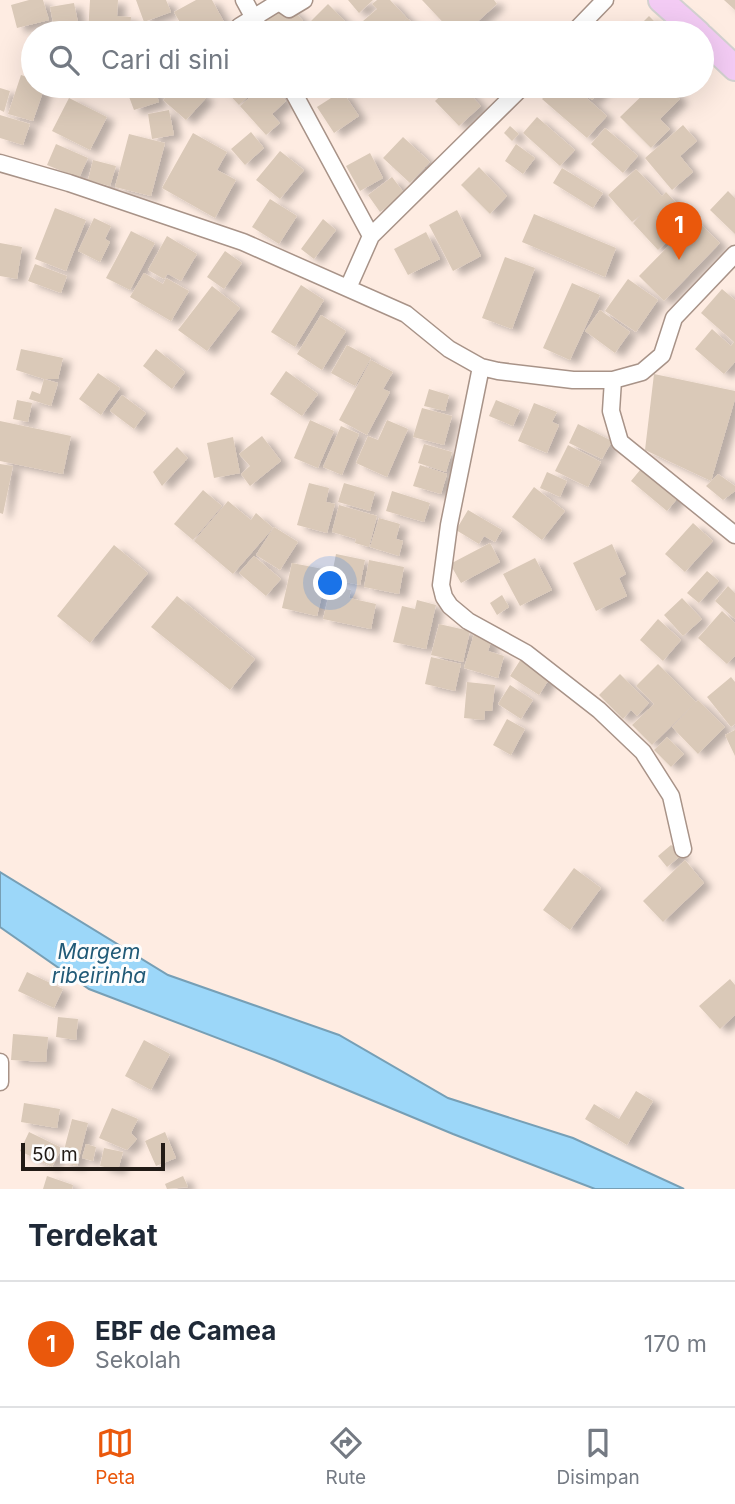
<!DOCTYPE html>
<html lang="id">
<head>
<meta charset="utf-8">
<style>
	body { margin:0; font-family:Inter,sans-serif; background:#f6f6f7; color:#1f2937 }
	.scale { position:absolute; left:21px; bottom:18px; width:144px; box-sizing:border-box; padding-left:7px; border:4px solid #221b16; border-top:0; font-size:19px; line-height:24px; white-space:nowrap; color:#221b16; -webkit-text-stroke:5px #fdfdfd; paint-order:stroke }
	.you { position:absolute; left:331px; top:584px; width:24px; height:24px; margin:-18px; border:5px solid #fff; border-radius:50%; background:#1a73e8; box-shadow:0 0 0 10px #1a73e833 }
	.badge { display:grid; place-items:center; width:46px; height:46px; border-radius:50%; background:#ea580c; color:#fff; font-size:23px; font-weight:700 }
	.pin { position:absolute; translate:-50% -58px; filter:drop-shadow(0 2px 4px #0008) }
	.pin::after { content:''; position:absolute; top:37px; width:24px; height:21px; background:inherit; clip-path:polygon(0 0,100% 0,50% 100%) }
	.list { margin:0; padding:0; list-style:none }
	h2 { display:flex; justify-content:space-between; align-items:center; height:91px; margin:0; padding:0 28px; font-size:30px }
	h2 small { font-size:23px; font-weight:400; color:#747a83 }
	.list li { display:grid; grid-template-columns:46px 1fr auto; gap:21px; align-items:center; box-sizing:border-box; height:126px; padding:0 28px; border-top:2px solid #e0e1e3 }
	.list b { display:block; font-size:26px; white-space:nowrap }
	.list p { margin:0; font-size:23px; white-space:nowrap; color:#747a83 }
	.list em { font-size:23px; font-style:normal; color:#747a83 }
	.icon { flex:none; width:38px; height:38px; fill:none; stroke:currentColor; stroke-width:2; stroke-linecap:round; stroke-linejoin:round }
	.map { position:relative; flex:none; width:735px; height:1189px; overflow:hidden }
	.search { position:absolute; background:#fff; box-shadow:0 7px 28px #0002; left:21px; right:21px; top:21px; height:77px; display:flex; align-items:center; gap:18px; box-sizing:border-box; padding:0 24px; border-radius:38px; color:#747a83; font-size:26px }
	.sheet { height:217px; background:#fff }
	nav { display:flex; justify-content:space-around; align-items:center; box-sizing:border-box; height:98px; border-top:2px solid #e0e1e3; background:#fff; font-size:19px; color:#747a83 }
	nav a { display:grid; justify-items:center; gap:4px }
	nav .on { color:#ea580c }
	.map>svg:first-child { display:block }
	.water { fill:#9cd7f9; stroke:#779fb5; stroke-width:2 }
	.building { fill:#dac9b8; filter:url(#shadow) }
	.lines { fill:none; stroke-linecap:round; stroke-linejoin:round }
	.minor-casing { stroke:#a89388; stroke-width:19 }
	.primary-casing { stroke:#d3d1d0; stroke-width:28 }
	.minor { stroke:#fff; stroke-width:16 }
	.primary { stroke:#f3cbf4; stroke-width:24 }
	.labels { text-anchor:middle; stroke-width:6; stroke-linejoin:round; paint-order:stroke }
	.water-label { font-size:21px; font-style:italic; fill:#215a77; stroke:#fdfdfd }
</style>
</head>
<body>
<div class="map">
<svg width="735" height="1189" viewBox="0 0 735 1189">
	<defs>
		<filter id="shadow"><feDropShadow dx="8" dy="4.5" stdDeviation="3.5" flood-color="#0004"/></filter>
	</defs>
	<rect width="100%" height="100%" fill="#feece2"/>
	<path class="water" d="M0 872 168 975 339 1035 448 1098 573 1138 684 1189H595L453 1134 275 1060 89 989 0 927Z"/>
	<path class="building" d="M29 0H43L49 20 17 28 11 5Z
		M90 0H118L117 16 131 17 130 33H88Z
		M136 0H166L171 12 144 22Z
		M196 0H212L224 22 203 33H186L174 12Z
		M348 0H373L359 13Z
		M377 0H390L407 18 390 33H374L363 21 377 9 372 4Z
		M422 0H494L497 4 465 33H453Z
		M724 0H735V10Z
		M74 3 80 32 55 33 50 7Z
		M328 4 348 24 338 33H315L307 25Z
		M280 5 294 11 304 22 293 33H276L264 21Z
		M649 16 666 33H608L620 21 632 33Z
		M407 18 419 28 415 33H395Z
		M21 75 33 79V86H45L33 121 8 114Z
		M125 86H154L159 102 134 110Z
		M176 86H192L206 98 186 120 163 100Z
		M221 86H254L256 89 239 105Z
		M263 86H272L286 101 272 114 280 123 266 135 240 106Z
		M451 86H462L481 106 459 126 435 101Z
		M555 86H573L607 116 587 138 542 99Z
		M575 86H605L592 100Z
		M652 86H667L680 99 660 119 670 129 651 148 620 117Z
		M0 88 10 91 4 112 0 110Z
		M342 91 359 116 334 133 317 107Z
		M69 98 107 117 90 150 52 131Z
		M169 110 174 135 152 139 148 114Z
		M0 115 30 124 23 145 0 138Z
		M537 117 575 150 560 166 523 133Z
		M683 125 697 141 680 156 693 172 672 190 645 158Z
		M510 126 519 134 512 141 504 133Z
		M605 128 638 156 623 173 591 144Z
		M251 132 264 148 245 165 231 149Z
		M193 133 227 152 217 170 236 180 215 218 162 188Z
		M129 134 165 143 151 196 115 187Z
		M403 137 430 162 410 183 383 158Z
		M56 144 88 158 79 178 47 165Z
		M516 144 535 158 523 174 505 161Z
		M280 151 304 170 280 199 256 180Z
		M370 153 383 178 360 191 346 166Z
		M93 160 116 166 110 186 88 180Z
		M479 167 507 196 490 214 461 185Z
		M562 168 603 193 593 208 553 183Z
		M636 169 662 196 666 192 680 207 671 216 682 228 658 250 633 223 643 213 632 222 608 195Z
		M392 177 405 194 380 212 368 195Z
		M728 191 735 198V234L710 210Z
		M270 199 297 216 279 244 252 227Z
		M55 208 86 220 66 271 35 259Z
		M457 210 481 256 453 271 429 225Z
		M534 214 616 248 605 277 522 242Z
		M94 218 111 226 105 239 110 242 100 262 78 251Z
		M323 219 336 230 314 259 301 249Z
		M695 219 720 243 664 301 639 276Z
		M131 231 155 243 130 290 106 278Z
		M426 232 440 259 408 275 394 249Z
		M167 236 197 254 181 281 168 274 169 272 164 279 148 270Z
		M0 243 22 247 17 279 0 276Z
		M225 251 242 263 224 289 207 277Z
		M505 257 535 268 512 329 482 318Z
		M35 264 67 276 61 293 28 281Z
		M144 273 163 284 166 278 189 291 171 321 130 297Z
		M628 279 658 300 636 332 605 311Z
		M572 283 600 295 570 360 543 348Z
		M301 285 324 300 295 347 271 332Z
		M212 286 240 308 207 351 178 330Z
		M722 289 735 300V362L724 374 695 349 712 329 731 346 734 342 701 313Z
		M600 310 630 332 615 353 585 331Z
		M321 315 346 331 322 370 297 354Z
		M347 345 371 358 355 386 331 373Z
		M21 349 63 358 58 379H44L16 370Z
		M156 349 185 372 172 389 143 366Z
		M371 360 393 372 383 389 390 392 367 435 339 420Z
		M286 371 318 394 302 416 270 394Z
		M98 373 120 388 101 415 79 399Z
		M654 374 735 391V399L711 481 718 474 735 486V491L723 500 706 486 711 481 645 450Z
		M44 379 58 383 51 406 29 399 32 391 40 394Z
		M429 389 449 395 445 411 424 406Z
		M122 395 146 413 134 429 110 411Z
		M17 400 32 403 28 422 13 419Z
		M496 400 520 410 513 426 489 416Z
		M534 403 557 412 552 422 559 425 547 453 518 441Z
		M422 408 452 416 444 445 413 437Z
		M310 420 334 431 318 468 294 458Z
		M387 420 408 429 387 477 356 463 368 436 378 440Z
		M0 421 71 436 63 474 0 461Z
		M578 424 612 441 602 459 569 443Z
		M341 426 359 434 342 475 323 467Z
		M262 436 281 461 250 486 241 474 250 466 239 454Z
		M233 437 240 473 214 478 207 443Z
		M424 444 452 452 446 472 418 463Z
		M568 445 601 462 588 487 555 471Z
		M177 447 188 458 162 486 153 472Z
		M0 464 13 466 3 514 0 513Z
		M645 464 681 494 667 511 631 481Z
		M420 465 447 474 441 494 413 486Z
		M547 472 567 481 560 497 540 488Z
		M309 483 329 488 326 502 335 504 327 533 297 525Z
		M344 483 375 492 370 511 338 502Z
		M534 487 565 511 542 540 512 517Z
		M203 490 222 506 193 540 174 524Z
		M392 491 430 503 424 522 386 511Z
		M228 501 251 520 256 513 273 528 233 574 194 541Z
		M339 505 377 516 369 547 355 543 356 539 332 532Z
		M468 510 502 530 495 542 484 536 479 544 456 530Z
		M379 518 400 524 396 539 403 541 399 556 370 547Z
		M693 523 713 541 685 572 665 554Z
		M274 527 298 542 280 570 256 555Z
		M490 543 500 562 461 583 450 564Z
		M612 544 626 574 619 578 627 596 596 611 573 563Z
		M114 545 148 573 90 643 57 616Z
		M336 554 365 560 360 585 331 579Z
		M254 556 281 579 266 596 239 573Z
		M535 558 552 590 520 606 503 574Z
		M369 560 404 567 399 594 364 587Z
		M292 563 328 570 317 616 282 608Z
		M707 571 719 581 699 603 687 593Z
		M331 586 351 590 349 598 376 604 371 629 323 619Z
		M728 586 735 593V619L715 601Z
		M502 595 509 607 497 615 490 603Z
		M177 596 255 659 230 690 151 627Z
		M682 598 702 619 683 636 664 615Z
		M417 600 436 605 426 649 393 642 402 606 415 609Z
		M722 611 735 623V656L727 664 698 638Z
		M658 619 681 640 663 661 640 640Z
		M439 624 470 631 463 662 431 655Z
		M474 634 492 639 488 651 504 656 498 678 464 668Z
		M431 657 461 664 455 691 425 684Z
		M521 659 550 678 539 695 510 676Z
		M658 664 696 702 652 745 632 725 654 704 636 686Z
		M620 674 649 703 637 716 631 710 623 719 599 695Z
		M731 677 735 682V724L731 727 707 697Z
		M467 682 495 685 492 711H485L484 720 464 718Z
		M510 685 533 700 521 719 498 704Z
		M698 700 725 727 698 754 672 727Z
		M507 719 525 729 511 755 493 745Z
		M735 730V756L725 735Z
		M667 737 684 754 671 767 654 750Z
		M671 845 683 854 667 867 658 856Z
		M685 860 704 883 663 922 643 901Z
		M574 868 601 888 570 930 543 910Z
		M27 972 63 989 54 1008 18 991Z
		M730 979 735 985V1015L720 1029 699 1006Z
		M58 1017 78 1019 76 1040 56 1037Z
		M13 1034 48 1037 46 1062 11 1060Z
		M144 1040 170 1054 151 1090 125 1076Z
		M636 1091 653 1101 627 1145 585 1119 594 1104 619 1119Z
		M24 1103 60 1109 57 1128 21 1122Z
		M112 1108 138 1119 131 1133 137 1139 127 1150 99 1138Z
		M72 1119 88 1123 77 1166 61 1162Z
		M29 1132 62 1148 52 1167 20 1151Z
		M165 1132 176 1158 156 1166 145 1141Z
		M86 1144 96 1147 93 1161 82 1158Z
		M104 1148 123 1152 118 1170 100 1166Z
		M47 1176 73 1185 72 1189H43Z
		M183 1176 188 1187 167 1189 165 1184Z"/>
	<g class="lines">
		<g class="minor-casing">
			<path id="minor" d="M244 0 262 33
				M233 33 240 26 279 2 289 9 304 0
				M573 33 605 0
				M290 86 371 236
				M0 163 69 183 243 242 406 314 449 349 481 367 498 371 573 380H613L642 372 662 355 674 318 735 254
				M348 288 371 236 523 86
				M481 367 449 525 441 585 444 597 450 606 468 621 526 653 599 710 643 752 671 796 683 849
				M613 380 611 411 620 442 735 535
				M0 1062V1082"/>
		</g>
		<g class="primary-casing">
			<path id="primary" d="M661 0 698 33
				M702 37 735 68"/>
		</g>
		<use href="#minor" class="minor"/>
		<use href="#primary" class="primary"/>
	</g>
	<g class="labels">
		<g class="water-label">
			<text x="99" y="959">Margem<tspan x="99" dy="24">ribeirinha</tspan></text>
		</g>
	</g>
</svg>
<div class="scale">50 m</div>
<div class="you"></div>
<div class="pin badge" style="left:679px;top:260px">1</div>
<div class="search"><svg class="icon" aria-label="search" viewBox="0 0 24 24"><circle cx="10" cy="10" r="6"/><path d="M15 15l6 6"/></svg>Cari di sini</div>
</div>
<section class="sheet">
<h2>Terdekat<small></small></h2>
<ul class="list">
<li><span class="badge">1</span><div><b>EBF de Camea</b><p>Sekolah</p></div><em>170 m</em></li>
</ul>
</section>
<nav>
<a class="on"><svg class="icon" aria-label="map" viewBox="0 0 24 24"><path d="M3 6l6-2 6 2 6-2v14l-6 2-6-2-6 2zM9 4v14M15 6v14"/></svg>Peta</a>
<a><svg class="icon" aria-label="directions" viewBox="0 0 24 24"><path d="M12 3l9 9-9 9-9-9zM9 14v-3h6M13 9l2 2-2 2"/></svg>Rute</a>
<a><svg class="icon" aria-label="saved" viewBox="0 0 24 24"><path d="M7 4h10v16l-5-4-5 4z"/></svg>Disimpan</a>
</nav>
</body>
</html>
